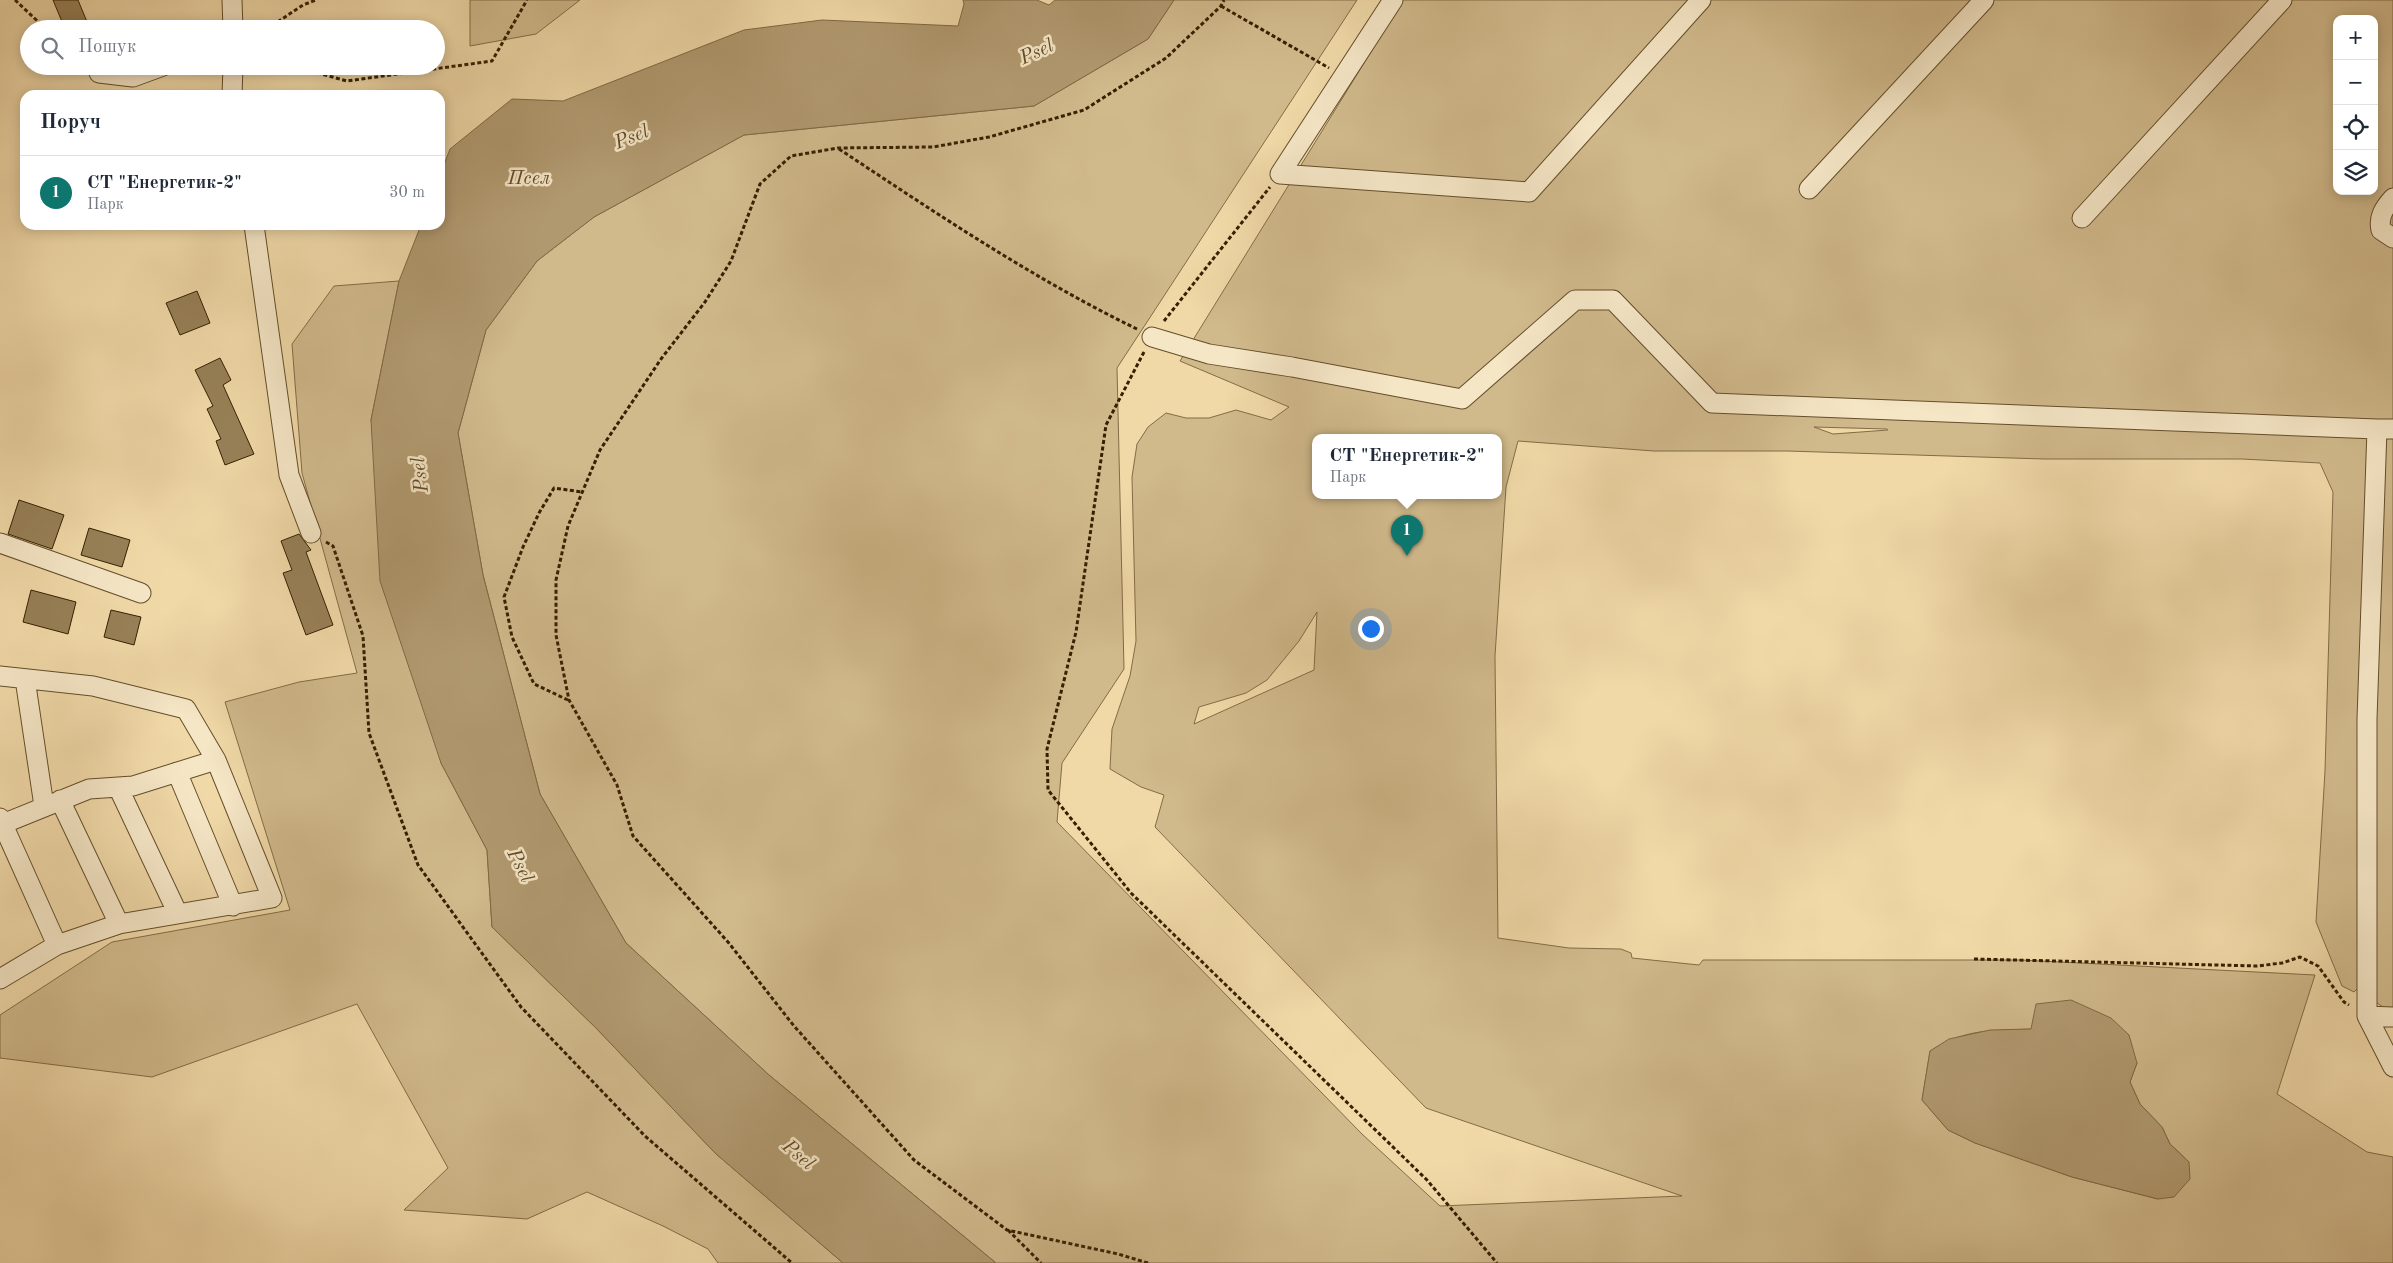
<!DOCTYPE html>
<html lang="uk">
<head>
<meta charset="utf-8">
<style>
	body { margin:0; font-family:"Old Standard TT",serif; background:#f6f6f7; color:#1f2937 }
	.controls { position:absolute; right:15px; top:15px; display:grid; overflow:hidden; border-radius:10px; box-shadow:0 2px 12px #0003 }
	.controls button { width:45px; height:45px; display:grid; place-items:center; padding:0; border:0; border-bottom:1px solid #e0e1e3; background:#fff; color:#1f2937; font:25px sans-serif }
	.you { position:absolute; left:1370px; top:628px; width:18px; height:18px; margin:-12px; border:4px solid #fff; border-radius:50%; background:#1a73e8; box-shadow:0 0 0 8px #1a73e833 }
	.badge { display:grid; place-items:center; width:32px; height:32px; border-radius:50%; background:#0f766e; color:#fff; font-size:16px; font-weight:700 }
	.pin { position:absolute; translate:-50% -41px; filter:drop-shadow(0 1px 2px #0008) }
	.pin::after { content:''; position:absolute; top:26px; width:18px; height:15px; background:inherit; clip-path:polygon(0 0,100% 0,50% 100%) }
	.popup { position:absolute; left:1312px; top:434px; width:190px; height:65px; box-sizing:border-box; display:grid; place-content:center; border-radius:10px; background:#fff; filter:drop-shadow(0 1px 4px #0005); font-size:16px; white-space:nowrap; color:#747a83 }
	.popup b { font-size:19px; color:#1f2937 }
	.popup::after { content:''; position:absolute; left:50%; top:100%; margin-left:-10px; border:10px solid transparent; border-top-color:#fff }
	.list { margin:0; padding:0; list-style:none }
	h2 { display:flex; justify-content:space-between; align-items:center; height:65px; margin:0; padding:0 20px; font-size:21px }
	h2 small { font-size:16px; font-weight:400; color:#747a83 }
	.list li { display:grid; grid-template-columns:32px 1fr auto; gap:15px; align-items:center; box-sizing:border-box; height:75px; padding:0 20px; border-top:1px solid #e0e1e3 }
	.list b { display:block; font-size:19px; white-space:nowrap }
	.list p { margin:0; font-size:16px; white-space:nowrap; color:#747a83 }
	.list em { font-size:16px; font-style:normal; color:#747a83 }
	.icon { flex:none; width:28px; height:28px; fill:none; stroke:currentColor; stroke-width:2; stroke-linecap:round; stroke-linejoin:round }
	.map { position:relative; flex:none; width:2393px; height:1263px; overflow:hidden }
	.search { position:absolute; background:#fff; box-shadow:0 2px 12px #0003; left:20px; top:20px; width:425px; height:55px; display:flex; align-items:center; gap:12px; box-sizing:border-box; padding:0 18px; border-radius:28px; color:#747a83; font-size:19px }
	.panel { position:absolute; background:#fff; box-shadow:0 2px 12px #0003; left:20px; top:90px; width:425px; height:140px; border-radius:15px }
	.map>svg:first-child { display:block }
	.green { fill:#d0b98b; stroke:#836c46; fill-rule:evenodd }
	.water { fill:#b1996f; stroke:#806943 }
	.building { fill:#978057; stroke:#362001 }
	.lines { fill:none; stroke-linecap:round; stroke-linejoin:round }
	.minor-casing { stroke:#644e2a; stroke-width:21 }
	.path { stroke:#362001; stroke-width:3; stroke-dasharray:4 2.5; stroke-linecap:butt }
	.minor { stroke:#f5e6c6; stroke-width:19 }
	.labels { text-anchor:middle; stroke-width:5; stroke-linejoin:round; paint-order:stroke }
	.water-label { font-size:20px; font-style:italic; fill:#614a28; stroke:#f5e6c6 }
</style>
</head>
<body>
<div class="map">
<svg width="2393" height="1263" viewBox="0 0 2393 1263">
	<rect width="100%" height="100%" fill="#f0d8a7"/>
	<filter id="stains"><feTurbulence type="fractalNoise" baseFrequency=".004" numOctaves="4"/><feColorMatrix values="0 0 0 0 .2 0 0 0 0 .09 0 0 0 0 .02 0 0 0 .5 -.17"/></filter>
	<radialGradient id="worn" r=".72"><stop offset=".6" stop-color="#630" stop-opacity="0"/><stop offset="1" stop-color="#630" stop-opacity=".3"/></radialGradient>
	<path class="green" d="M470 0H580L536 34 470 46Z
		M1174 0H1357L1117 368 1124 669 1062 763 1057 822 1362 1134 1440 1206 1682 1196 1426 1108 1155 827 1164 795 1141 787 1110 769 1112 729 1130 676 1136 641 1132 477 1137 444 1148 427 1166 413 1186 418H1209L1236 410 1271 420 1289 407 1180 361 1403 0H2393V1014L2357 989 2354 992 2342 986 2316 922 2325 771 2333 492 2320 463 2242 459H2044L1787 451H1654L1518 441 1506 487 1495 656 1498 938 1569 948 1621 949 1631 953 1632 958 1699 965 1703 960H2021L2315 975 2277 1094 2367 1152 2393 1157V1263H996L769 1075 626 943 540 794 483 575 458 433 486 330 537 261 594 217 744 135 1034 106 1148 39ZM2337 19H2374V191H2337ZM1814 427 1887 429 1888 430 1833 434ZM1316 437H1498V495H1316ZM1317 612 1314 670 1194 724 1199 707 1246 693 1267 680 1299 641ZM2032 1029 2137 1063 2130 1082 2140 1104 2162 1127 2170 1144 2189 1162 2158 1199 2072 1177 1975 1143 1948 1130 1922 1100 1930 1051C1966 1028 1991 1031 2032 1029Z
		M399 281 371 420 441 763 487 850 492 927 596 1028 715 1153 843 1263H718L708 1249 663 1226 587 1192 527 1219 404 1210 448 1168 357 1004 152 1077 0 1058V1015L112 942 290 910 225 702 299 682 357 673 302 473 292 344 334 286Z"/>
	<path class="water" d="M963 0H1037L1049 5 1055 0H1174L1148 39 1034 106 744 135 594 217 537 261 486 330 458 433 483 575 540 794 626 943 769 1075 996 1263H843L715 1153 596 1028 492 927 487 850 441 763 380 581 371 420 399 281 421 225H440V175L450 149 512 99 563 101 744 30 822 20 958 26 964 4Z
		M2071 1000 2111 1018 2129 1035 2137 1063 2130 1082 2140 1104 2162 1127 2170 1144 2189 1162 2190 1179 2174 1197 2158 1199 2072 1177 1975 1143 1948 1130 1922 1100 1930 1051 1949 1039 1990 1030 2031 1029 2036 1004Z"/>
	<path class="building" d="M53 0H78L90 29H65Z
		M197 291 210 323 180 335 166 303Z
		M220 358 231 380 223 385 254 454 225 465 216 441 221 439 207 409 213 406 195 370Z
		M19 500 64 515 52 549 8 534Z
		M89 528 130 540 122 567 81 555Z
		M299 534 311 550 306 552 333 625 306 635 283 573 292 570 281 541Z
		M31 590 76 602 68 634 23 622Z
		M111 610 141 617 134 645 104 637Z"/>
	<g class="lines">
		<g class="minor-casing">
			<path id="minor" d="M232 0 233 29
				M1393 0 1280 174 1529 192 1701 0
				M99 73 133 77 163 66
				M232 95 233 66
				M1809 189 1984 0
				M2393 198C2384 208 2378 217 2381 230L2393 238
				M2082 218 2282 0
				M254 225 289 475 311 533
				M1152 337 1209 354 1292 367 1462 399 1575 300H1613L1712 403 2377 429
				M2393 429H2377L2367 719V1016L2393 1067
				M0 543 141 593
				M0 676 93 686 186 709 216 760 272 898 119 924 57 945
				M25 679 44 806
				M177 772 233 906
				M118 787 177 912
				M60 800 119 924
				M0 818 57 945 0 979
				M0 825 89 789 133 786 216 760
				M2367 1016 2393 1017"/>
		</g>
		<path class="path" d="M15 0 46 29
			M1221 6 1329 68
			M267 29 303 5 316 0
			M292 66 347 81 492 61 527 0
			M839 149C936 213 1032 278 1137 329
			M1164 321 1270 187
			M1144 352 1106 425 1076 632 1047 749 1048 790 1131 893 1427 1180 1497 1263
			M326 542 333 546 363 636 369 733 418 865 521 1007 645 1136 792 1263
			M568 700 534 684 512 637 504 597 523 547 539 513 554 488 582 492
			M1974 959 2257 966 2282 963 2300 957 2318 966 2344 1002 2349 1005
			M1008 1230 1041 1263
			M1148 1263 1118 1254 1007 1230 914 1160 794 1026 728 942 633 836 617 785 569 700 556 635V580L568 526 600 450 661 359 705 302 731 261 760 184 791 156 838 148 933 147 989 137 1084 110 1166 58 1221 6 1224 0"/>
		<use href="#minor" class="minor"/>
	</g>
	<g class="labels">
		<g class="water-label">
			<text transform="translate(1036 51) rotate(-25)" y="7">Psel</text>
			<text transform="translate(631 136) rotate(-22)" y="7">Psel</text>
			<text x="529" y="184">Псел</text>
			<text transform="translate(419 475) rotate(-97)" y="7">Psel</text>
			<text transform="translate(521 865) rotate(63)" y="7">Psel</text>
			<text transform="translate(799 1154) rotate(41)" y="7">Psel</text>
		</g>
	</g>
	<rect width="100%" height="100%" filter="url(#stains)"/>
	<rect width="100%" height="100%" fill="url(#worn)"/>
</svg>
<div class="controls">
<button>+</button>
<button>−</button>
<button><svg class="icon" aria-label="locate" viewBox="0 0 24 24"><circle cx="12" cy="12" r="6"/><path d="M12 2v4M12 18v4M2 12h4M18 12h4"/></svg></button>
<button><svg class="icon" aria-label="layers" viewBox="0 0 24 24"><path d="M12 4l9 5-9 5-9-5zM3 14l9 5 9-5"/></svg></button>
</div>
<div class="you"></div>
<div class="pin badge" style="left:1407px;top:556px">1</div>
<div class="popup"><b>СТ &quot;Енергетик-2&quot;</b>Парк</div>
<div class="search"><svg class="icon" aria-label="search" viewBox="0 0 24 24"><circle cx="10" cy="10" r="6"/><path d="M15 15l6 6"/></svg>Пошук</div>
<section class="panel">
<h2>Поруч<small></small></h2>
<ul class="list">
<li><span class="badge">1</span><div><b>СТ &quot;Енергетик-2&quot;</b><p>Парк</p></div><em>30 m</em></li>
</ul>
</section>
</div>
</body>
</html>
